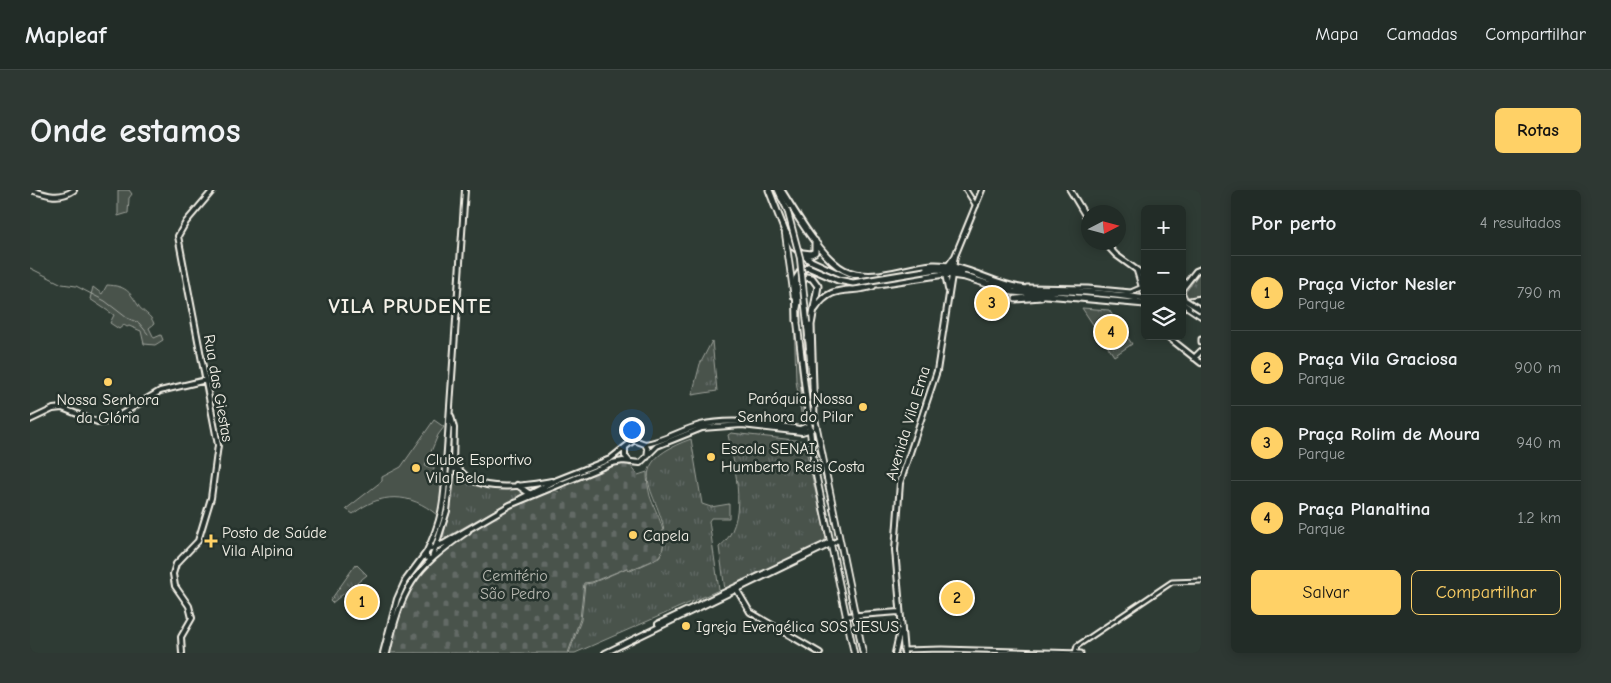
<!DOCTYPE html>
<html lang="pt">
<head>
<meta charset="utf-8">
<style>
	body { margin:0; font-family:"Comic Neue",sans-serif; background:#2e3833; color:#f1f3f6 }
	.controls { position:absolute; right:15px; top:15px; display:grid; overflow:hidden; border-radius:8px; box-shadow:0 2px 12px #0003 }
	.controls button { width:45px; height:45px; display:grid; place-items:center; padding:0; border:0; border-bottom:1px solid #3f4844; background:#222c27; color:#f1f3f6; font:25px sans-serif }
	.compass { position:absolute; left:1051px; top:15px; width:45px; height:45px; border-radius:50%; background:#222c27; box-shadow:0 2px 12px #0003; rotate:84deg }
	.you { position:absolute; left:601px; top:239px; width:18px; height:18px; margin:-12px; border:4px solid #fff; border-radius:50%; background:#1a73e8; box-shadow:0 0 0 8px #1a73e833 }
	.badge { display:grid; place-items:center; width:32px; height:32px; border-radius:50%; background:#ffd166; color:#111; font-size:16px; font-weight:700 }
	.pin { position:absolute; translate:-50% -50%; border:2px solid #fff; box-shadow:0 1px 5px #0006 }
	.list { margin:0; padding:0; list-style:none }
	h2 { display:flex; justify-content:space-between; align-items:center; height:65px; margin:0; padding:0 20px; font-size:21px }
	h2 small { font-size:16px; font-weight:400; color:#a2a7a7 }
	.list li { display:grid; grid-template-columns:32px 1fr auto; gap:15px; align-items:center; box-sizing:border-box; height:75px; padding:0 20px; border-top:1px solid #3f4844 }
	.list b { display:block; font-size:19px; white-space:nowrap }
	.list p { margin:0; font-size:16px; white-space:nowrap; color:#a2a7a7 }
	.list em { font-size:16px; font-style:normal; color:#a2a7a7 }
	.actions { display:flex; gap:10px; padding:15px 20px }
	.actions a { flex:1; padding:11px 0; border:1px solid #ffd166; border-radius:8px; text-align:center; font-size:18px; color:#ffd166 }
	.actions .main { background:#ffd166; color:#111 }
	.icon { flex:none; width:28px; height:28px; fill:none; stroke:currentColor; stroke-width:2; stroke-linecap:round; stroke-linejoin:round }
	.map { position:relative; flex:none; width:1171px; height:463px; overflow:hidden; border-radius:8px }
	header { display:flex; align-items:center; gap:30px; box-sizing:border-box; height:70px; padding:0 25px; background:#222c27; border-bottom:1px solid #3f4844 }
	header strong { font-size:24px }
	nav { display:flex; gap:28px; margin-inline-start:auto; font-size:18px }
	.intro { display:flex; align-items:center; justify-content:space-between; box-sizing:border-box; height:120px; padding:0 30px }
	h1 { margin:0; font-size:35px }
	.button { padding:12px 22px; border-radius:8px; background:#ffd166; color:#111; font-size:18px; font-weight:700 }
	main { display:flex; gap:30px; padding:0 30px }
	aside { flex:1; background:#222c27; border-radius:8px; box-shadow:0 2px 12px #0003 }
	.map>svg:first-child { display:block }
	.grass { fill:#48524c; stroke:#9ea29a }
	.cemetery { fill:url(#cemetery-stones); stroke:#9ea29a }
	.park { fill:url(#park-tufts); stroke:#9ea29a }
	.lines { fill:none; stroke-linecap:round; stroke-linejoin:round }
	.stream { stroke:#a4a8a0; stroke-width:1 }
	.tertiary-casing { stroke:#f4f1e8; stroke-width:7 }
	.secondary-casing { stroke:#f4f1e8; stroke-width:8 }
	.primary-casing { stroke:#f4f1e8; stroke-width:8 }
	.trunk-casing { stroke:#f4f1e8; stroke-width:9 }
	.tertiary { stroke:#26332d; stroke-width:3 }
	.secondary { stroke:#26332d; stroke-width:4 }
	.primary { stroke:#26332d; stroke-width:4.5 }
	.trunk { stroke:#26332d; stroke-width:5 }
	.rail { stroke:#f4f1e8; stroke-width:1; stroke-dasharray:8 4; stroke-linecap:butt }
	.secondary-bridge-casing { stroke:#f4f1e8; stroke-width:8; stroke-linecap:butt }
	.primary-bridge-casing { stroke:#f4f1e8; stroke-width:8; stroke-linecap:butt }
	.trunk-bridge-casing { stroke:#f4f1e8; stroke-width:9; stroke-linecap:butt }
	.secondary-bridge { stroke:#26332d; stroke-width:4 }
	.primary-bridge { stroke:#26332d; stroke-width:4.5 }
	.trunk-bridge { stroke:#26332d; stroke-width:5 }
	.poi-dot { fill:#ffd166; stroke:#26332d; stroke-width:2 }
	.labels { text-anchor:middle; stroke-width:5; stroke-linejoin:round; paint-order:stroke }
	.street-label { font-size:16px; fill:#f4f1e8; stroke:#26332d }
	.poi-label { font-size:16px; fill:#f4f1e8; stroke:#26332d; text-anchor:start }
	.park-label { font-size:16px; fill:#b8b9b1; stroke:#26332d }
	.district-label { font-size:21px; font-weight:bold; letter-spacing:1px; fill:#f4f1e8; stroke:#26332d }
</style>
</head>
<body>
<header>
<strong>Mapleaf</strong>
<nav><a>Mapa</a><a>Camadas</a><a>Compartilhar</a></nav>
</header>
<div class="intro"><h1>Onde estamos</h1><a class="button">Rotas</a></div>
<main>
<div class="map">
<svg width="1171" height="463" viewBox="0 0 1171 463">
	<defs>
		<pattern id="cemetery-stones" width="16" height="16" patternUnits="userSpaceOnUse" patternTransform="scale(1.25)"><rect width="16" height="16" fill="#48524c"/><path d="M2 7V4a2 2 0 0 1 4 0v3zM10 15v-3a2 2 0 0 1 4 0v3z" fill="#636b66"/></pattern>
		<pattern id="park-tufts" width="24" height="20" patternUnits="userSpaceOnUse" patternTransform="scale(1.25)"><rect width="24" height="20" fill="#48524c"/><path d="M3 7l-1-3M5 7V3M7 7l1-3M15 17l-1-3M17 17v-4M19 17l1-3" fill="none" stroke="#636b66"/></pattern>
	</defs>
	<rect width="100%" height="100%" fill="#2e3b34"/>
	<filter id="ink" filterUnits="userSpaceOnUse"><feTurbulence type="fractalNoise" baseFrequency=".02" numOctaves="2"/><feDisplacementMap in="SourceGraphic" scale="10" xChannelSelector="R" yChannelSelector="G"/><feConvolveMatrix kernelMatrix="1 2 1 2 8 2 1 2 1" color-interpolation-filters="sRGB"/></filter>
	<g filter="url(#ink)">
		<path class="grass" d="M88 0H99L102 4 99 8 98 23 88 26Z
			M77 95C96 96 99 101 108 115 113 123 121 124 124 134L119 138 124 148 131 145 133 150 125 155 114 154 111 141 99 136 97 137 94 135 89 139 80 133 84 125 60 109 63 97 72 104Z
			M404 230 414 237 408 245 395 276 404 278 403 288H413L409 325H407C380 302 350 302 323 324L316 319 352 291V287L371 277Z"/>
		<path class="cemetery" d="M590 273 600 275 608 285 617 282C617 291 618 298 620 306 625 322 643 349 629 366 623 372 608 376 600 380L597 378 562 392 554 393 550 429 538 463H360C364 444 367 422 376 404 399 360 475 313 522 300 527 299 526 303 532 301L534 296Z"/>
		<path class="park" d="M1171 81V105L1158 109 1155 103Z
			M1052 118 1079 120 1102 154 1084 166Z
			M764 125 774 233 773 235 766 191Z
			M682 151 687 201 662 205 670 174Z
			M701 243 774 251 796 348 793 353 695 400 689 357C720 334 705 277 698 245Z
			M661 249 672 314 681 317 699 314V328H681L679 331 689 400 545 463H539L551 430 555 394 562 393 597 378 600 381 629 368C655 317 571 281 661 249Z
			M424 281 444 295 491 300 494 303 415 348 413 346 419 325Z
			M326 374 337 385 302 413 300 411Z"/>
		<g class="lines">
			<path class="stream" d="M0 78 32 94 46 96 75 111 97 128 109 133 118 144"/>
			<g class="tertiary-casing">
				<path id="tertiary" d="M936 0 946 16
					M997 97 1058 98 1101 102 1115 96
					M1171 149V152
					M873 460 912 459 1051 463
					M1045 463 1047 456 1142 392 1171 391"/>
			</g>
			<g class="secondary-casing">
				<path id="secondary" d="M1 0C16 5 30 10 44 0
					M1040 0 1058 30
					M1074 52 1086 65 1115 86
					M917 77 925 66 952 0
					M1107 81 1115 107
					M915 84 918 99
					M1152 99 1166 81 1171 79
					M1152 103 1155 110
					M1159 118 1171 126
					M1137 146 1171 173
					M1164 168 1171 161
					M421 226 424 238 423 275
					M0 230 23 219 32 218 70 233 80 231 130 201 176 190
					M615 254C633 252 651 240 670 235 703 227 737 234 770 239L777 236
					M595 258V266L600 272
					M423 273C428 278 433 285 440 289 463 302 498 295 522 291
					M416 274 435 0
					M487 295 500 304
					M490 309 527 290 580 269 604 250 615 254 618 260 617 267
					M402 368 417 321 422 278 430 281
					M401 370 396 367V363C412 330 414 313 416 276
					M707 400 720 422 790 463
					M816 426 869 422
					M628 434 800 352
					M152 463 151 447 162 428 159 416 145 396 143 384 146 374 168 351 181 308 188 255 148 46 156 32 183 0
					M353 463 367 409 375 391 398 360 415 353 480 315 582 273 593 271 610 273 627 256 672 238 712 235 772 242 785 238
					M357 463C372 398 382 380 438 341
					M575 463 809 350
					M865 463 870 441
					M874 463 865 360 870 293 907 181 925 66"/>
			</g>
			<g class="primary-casing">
				<path id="primary" d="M747 0 757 19
					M755 43 764 107
					M767 130 784 275 824 463
					M777 133 780 184
					M784 224 833 463"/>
			</g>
			<g class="trunk-casing">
				<path id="trunk" d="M739 0 754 39 764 57 781 71 826 92 848 94 915 84 935 87 983 102 1115 114
					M751 0C765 22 791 68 814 80 842 94 874 77 903 75 935 74 959 93 990 98 1006 101 1023 100 1039 101 1065 102 1090 105 1115 109
					M773 63 781 64 785 62V51
					M895 81 907 79 932 82
					M986 109 1011 107
					M1154 112 1171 109
					M1152 117 1171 114
					M767 118 772 92 776 87 782 88 788 96 781 135 784 227
					M785 119C802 93 818 104 843 96
					M767 131 766 89 772 79 778 77"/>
			</g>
			<use href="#tertiary" class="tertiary"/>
			<use href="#secondary" class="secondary"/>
			<use href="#primary" class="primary"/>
			<use href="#trunk" class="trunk"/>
			<path class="rail" d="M745 0 761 35 769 74 784 245 830 463"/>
			<g class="secondary-bridge-casing">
				<path id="secondary-bridge" d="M1155 110 1171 120
					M1152 113 1159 118"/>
			</g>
			<g class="primary-bridge-casing">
				<path id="primary-bridge" d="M757 19 770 68 777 133"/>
			</g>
			<g class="trunk-bridge-casing">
				<path id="trunk-bridge" d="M778 77 808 90 823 93 895 81"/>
			</g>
			<use href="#secondary-bridge" class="secondary-bridge"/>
			<use href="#primary-bridge" class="primary-bridge"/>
			<use href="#trunk-bridge" class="trunk-bridge"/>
		</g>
	</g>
	<g class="poi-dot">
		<circle cx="78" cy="192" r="5"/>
		<circle cx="833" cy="217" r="5"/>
		<circle cx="681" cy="267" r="5"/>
		<circle cx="386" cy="278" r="5"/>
		<circle cx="603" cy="345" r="5"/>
		<path d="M178.5 343.5h5v5h5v5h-5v5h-5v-5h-5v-5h5z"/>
		<circle cx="656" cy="436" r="5"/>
	</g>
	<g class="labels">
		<g class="street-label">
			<text transform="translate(189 198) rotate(80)" y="6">Rua das Giestas</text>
			<text transform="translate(877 233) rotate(-73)" y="6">Avenida Vila Ema</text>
		</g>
		<g class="poi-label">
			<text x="823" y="214" text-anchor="end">Paróquia Nossa<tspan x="823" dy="18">Senhora do Pilar</tspan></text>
			<text x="78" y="215" text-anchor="middle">Nossa Senhora<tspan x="78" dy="18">da Glória</tspan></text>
			<text x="691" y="264">Escola SENAI<tspan x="691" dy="18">Humberto Reis Costa</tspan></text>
			<text x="396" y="275">Clube Esportivo<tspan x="396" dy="18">Vila Bela</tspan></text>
			<text x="192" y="348">Posto de Saúde<tspan x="192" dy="18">Vila Alpina</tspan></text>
			<text x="613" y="351">Capela</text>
			<text x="666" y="442">Igreja Evengélica SOS JESUS</text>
		</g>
		<g class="park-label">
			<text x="485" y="391">Cemitério<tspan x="485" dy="18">São Pedro</tspan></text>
		</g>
		<g class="district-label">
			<text x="380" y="123">VILA PRUDENTE</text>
		</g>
	</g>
</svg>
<div class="controls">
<button>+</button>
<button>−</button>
<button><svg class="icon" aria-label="layers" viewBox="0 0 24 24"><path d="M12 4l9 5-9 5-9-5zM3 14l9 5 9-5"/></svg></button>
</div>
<svg class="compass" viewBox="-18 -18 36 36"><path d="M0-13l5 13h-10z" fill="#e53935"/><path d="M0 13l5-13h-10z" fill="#a2a7a7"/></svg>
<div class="you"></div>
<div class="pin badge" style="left:332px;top:412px">1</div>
<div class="pin badge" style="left:927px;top:408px">2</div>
<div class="pin badge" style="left:962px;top:113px">3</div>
<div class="pin badge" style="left:1081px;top:142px">4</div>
</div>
<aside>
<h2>Por perto<small>4 resultados</small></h2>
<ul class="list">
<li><span class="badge">1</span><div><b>Praça Victor Nesler</b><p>Parque</p></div><em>790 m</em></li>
<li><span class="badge">2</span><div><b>Praça Vila Graciosa</b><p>Parque</p></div><em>900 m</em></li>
<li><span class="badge">3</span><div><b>Praça Rolim de Moura</b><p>Parque</p></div><em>940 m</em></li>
<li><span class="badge">4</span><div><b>Praça Planaltina</b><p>Parque</p></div><em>1.2 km</em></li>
</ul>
<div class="actions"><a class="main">Salvar</a><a>Compartilhar</a></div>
</aside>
</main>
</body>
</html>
